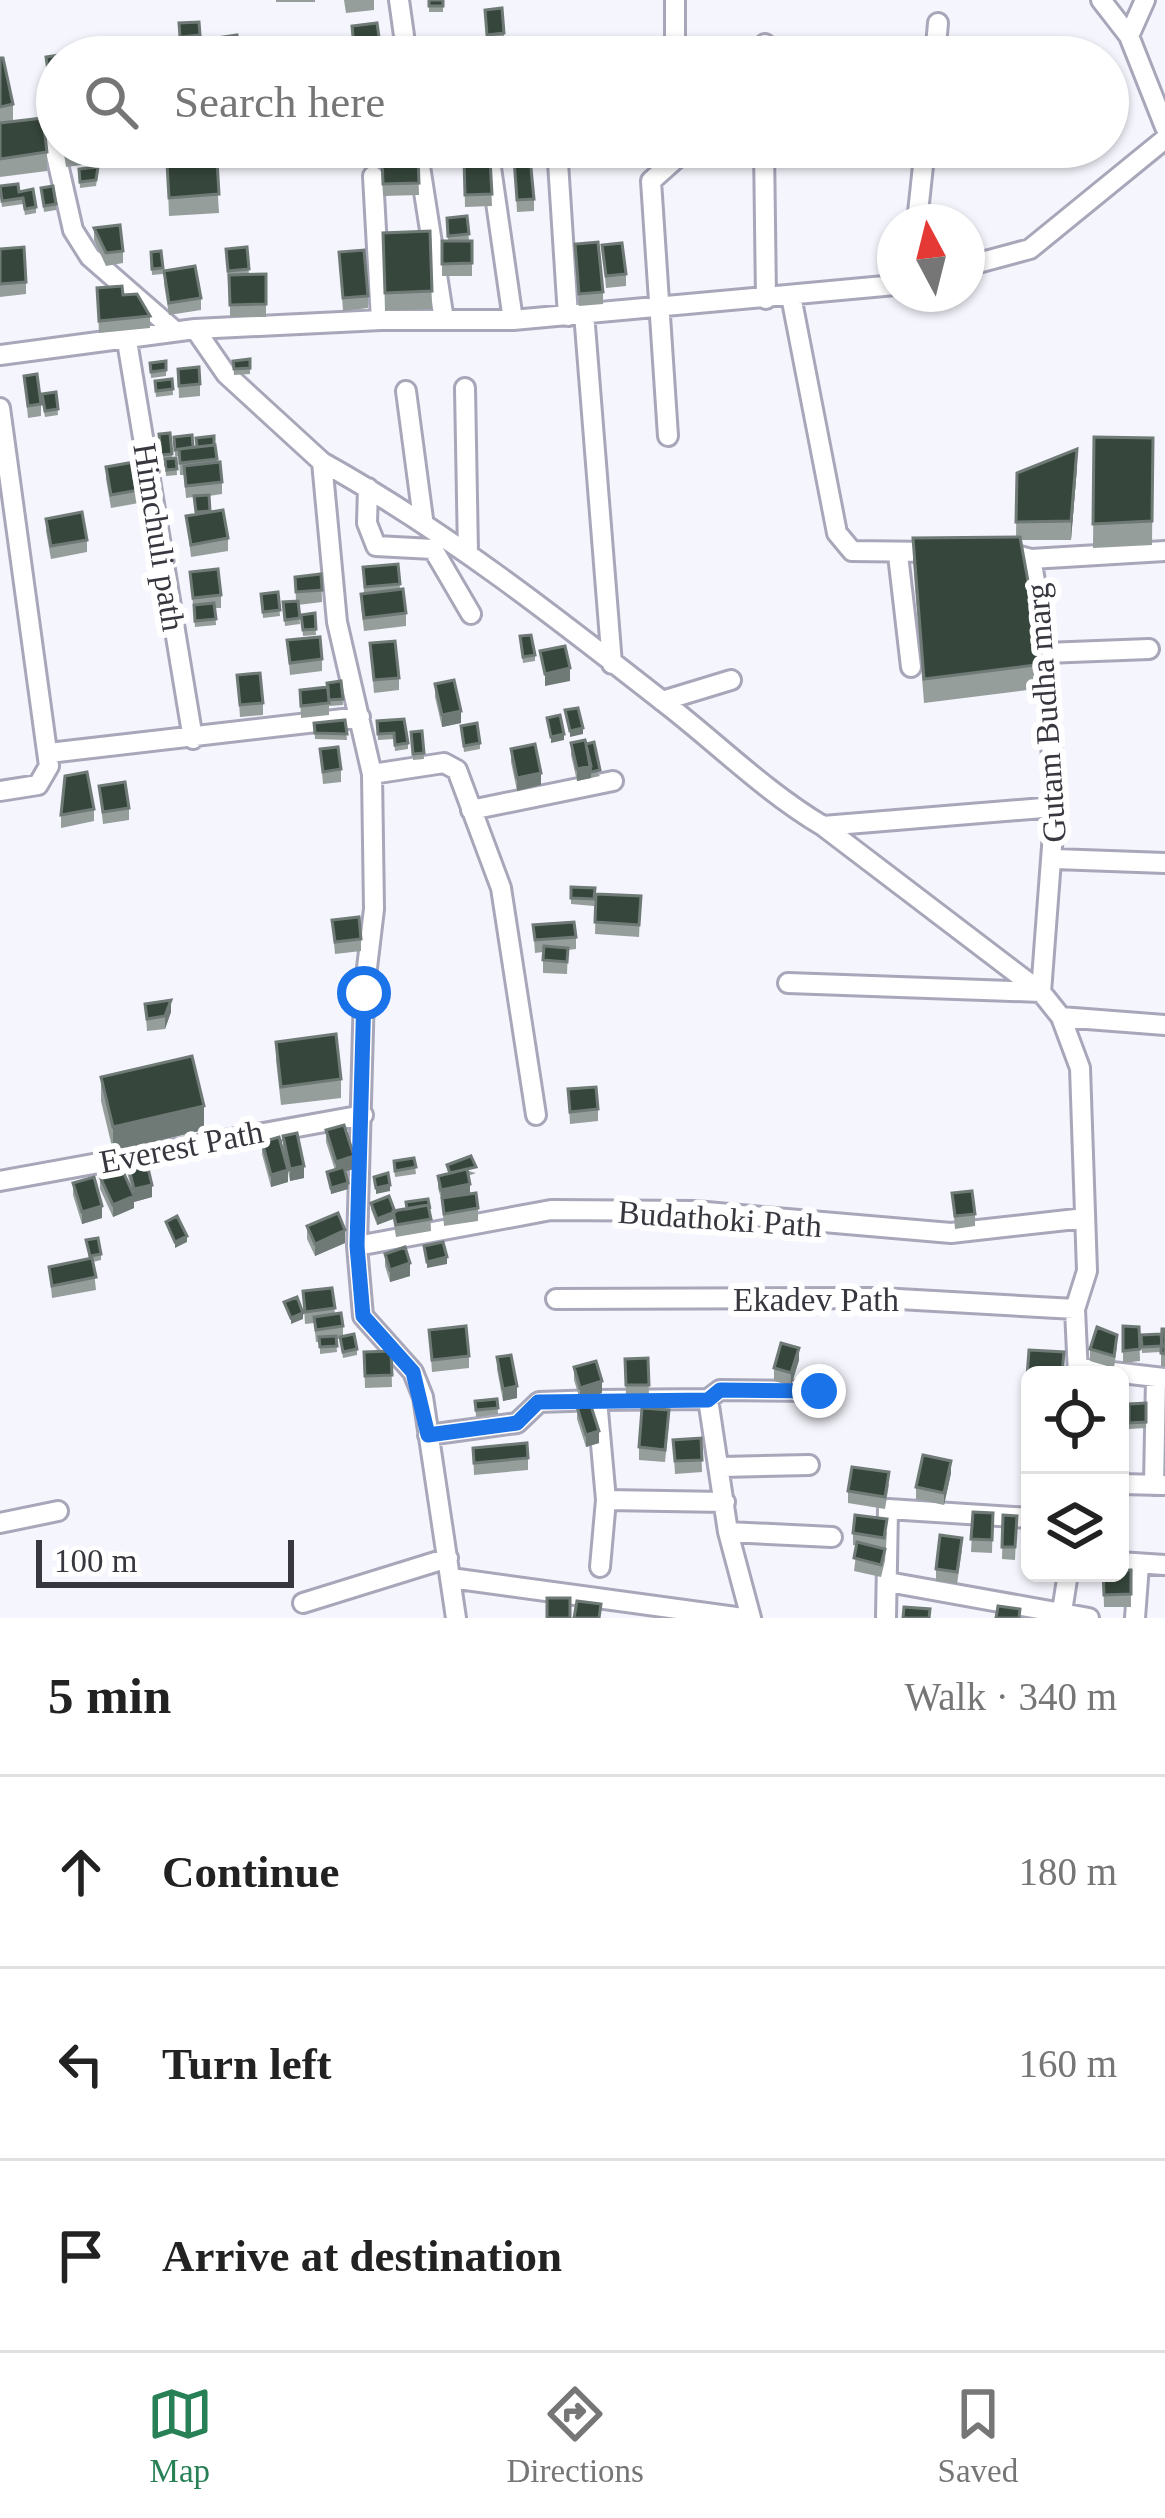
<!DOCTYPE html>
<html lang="en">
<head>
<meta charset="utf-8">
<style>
	body { margin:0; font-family:"Times New Roman",serif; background:#f6f6f6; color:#222 }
	.controls { position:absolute; right:36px; bottom:36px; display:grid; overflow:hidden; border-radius:18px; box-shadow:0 3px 9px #0004 }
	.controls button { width:108px; height:108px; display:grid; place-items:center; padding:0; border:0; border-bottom:3px solid #e0e0e0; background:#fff; color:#222; font:60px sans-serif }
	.compass { position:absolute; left:877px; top:204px; width:108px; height:108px; border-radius:50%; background:#fff; box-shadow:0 3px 9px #0004; rotate:353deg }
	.scale { position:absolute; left:36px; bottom:30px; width:258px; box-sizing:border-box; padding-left:12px; border:6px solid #38373f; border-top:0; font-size:33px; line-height:42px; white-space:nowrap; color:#38373f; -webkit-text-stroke:9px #fff; paint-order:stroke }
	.stop { position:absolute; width:36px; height:36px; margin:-27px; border:9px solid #1a73e8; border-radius:50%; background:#fff }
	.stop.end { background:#1a73e8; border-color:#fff; box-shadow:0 3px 12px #0008 }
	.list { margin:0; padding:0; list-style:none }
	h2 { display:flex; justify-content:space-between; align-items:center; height:156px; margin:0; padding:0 48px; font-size:51px }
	h2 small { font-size:39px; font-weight:400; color:#767676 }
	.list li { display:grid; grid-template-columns:78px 1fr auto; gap:36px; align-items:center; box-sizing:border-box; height:192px; padding:0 48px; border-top:3px solid #e0e0e0 }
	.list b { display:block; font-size:45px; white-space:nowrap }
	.list em { font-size:39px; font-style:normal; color:#767676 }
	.icon { flex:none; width:66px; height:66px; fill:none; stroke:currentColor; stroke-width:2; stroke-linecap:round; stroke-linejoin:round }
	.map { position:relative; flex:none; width:1165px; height:1618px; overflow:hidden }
	.search { position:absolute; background:#fff; box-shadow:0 3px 9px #0004; left:36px; right:36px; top:36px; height:132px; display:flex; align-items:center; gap:30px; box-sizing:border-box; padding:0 42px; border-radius:66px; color:#767676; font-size:45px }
	.sheet { height:732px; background:#fff }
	nav { display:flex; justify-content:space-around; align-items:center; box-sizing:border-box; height:168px; border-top:3px solid #e0e0e0; background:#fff; font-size:33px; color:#767676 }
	nav a { display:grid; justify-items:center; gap:6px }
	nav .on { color:#288156 }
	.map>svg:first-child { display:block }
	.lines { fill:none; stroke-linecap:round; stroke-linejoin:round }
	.minor-casing { stroke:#a8a7ba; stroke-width:24 }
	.minor { stroke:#fff; stroke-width:18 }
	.wall { fill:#969e9c }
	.shaded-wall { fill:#6f7a76 }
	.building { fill:#36463c; stroke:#6f7a76; stroke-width:3 }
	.route { stroke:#1a73e8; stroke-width:15 }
	.labels { text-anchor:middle; stroke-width:12; stroke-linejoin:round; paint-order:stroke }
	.street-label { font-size:33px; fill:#38373f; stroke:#fff }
</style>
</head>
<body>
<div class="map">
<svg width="1165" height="1618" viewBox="0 0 1165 1618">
	<rect width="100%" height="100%" fill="#f5f5fd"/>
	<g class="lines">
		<g class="minor-casing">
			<path id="minor" d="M399 0 407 57
				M1101 0 1129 36 1165 127
				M1129 36 1145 0
				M449 57H462
				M675 57V0
				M765 57V44
				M935 57 938 23
				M57 113 51 133 73 230 90 257 175 331
				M417 147 444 320
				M488 147 513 320
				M557 147 568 316
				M764 147 766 299
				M373 176 381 320
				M917 222 925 147
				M967 266 1030 249 1165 139
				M791 296 837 533 852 551 935 552
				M584 313 612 664
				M195 329 226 374 322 462 337 622 372 774 374 909 364 993 357 1246 363 1316 413 1372 423 1397 456 1618
				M126 335 193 739
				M0 355 195 329 381 320H513L895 285
				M465 388 468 553
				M406 391 423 519
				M0 408 49 766 38 785 0 791
				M668 436 651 181 679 156 678 147
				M322 462C446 531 558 619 670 707 721 747 766 792 823 826L1041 992
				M368 488 367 523 376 546 433 549 471 614
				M1005 552 1031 559 1044 630 1055 807 1041 992 1061 1017 1080 1068 1087 1271 1075 1309 1078 1375
				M898 555 911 667
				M1031 559 1165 551
				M1045 653 1149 649
				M662 701 731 680
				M49 753 360 717
				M372 774 444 763 457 770 501 888 536 1115
				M471 810 613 781
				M823 826 1055 807
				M1055 859 1165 863
				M788 983 1041 992
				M1061 1017 1165 1025
				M0 1181 363 1115
				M357 1246 551 1210 695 1211 951 1233 1085 1218
				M556 1299 881 1298 1075 1309
				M1078 1368 1165 1378
				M708 1399 728 1532 751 1618
				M597 1400 708 1399 720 1390 819 1391
				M428 1435 517 1423 539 1402 597 1400 606 1500 600 1567
				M722 1467 809 1465
				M1120 1484 1163 1485
				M1154 1485 1156 1378
				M606 1500 725 1502
				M0 1523 58 1511
				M728 1532 832 1537
				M1120 1562 1165 1565
				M451 1578 743 1618
				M888 1582 1089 1618
				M303 1603 448 1558
				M886 1618 888 1509 1030 1518
				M1061 1618 1068 1573
				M1135 1618 1139 1565"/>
		</g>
		<use href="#minor" class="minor"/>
	</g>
	<path class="wall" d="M276 0H315V2H276Z
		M344 0H374V10L346 13Z
		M429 0H443V12H429Z
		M485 10 504 33V45L487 47Z
		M199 22 200 42 180 43 179 23Z
		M352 26 380 44V56L353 57Z
		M46 57H57V95L50 96Z
		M0 58 13 104V122L47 152V171L0 177Z
		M63 147H89L90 164 66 167Z
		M172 147H215L219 213 169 216 167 164 174 163Z
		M418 156 419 195 383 196 382 157Z
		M490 159 492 206 465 207 464 160Z
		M514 159 534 199V211L517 212Z
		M79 169 98 173 96 186 80 188Z
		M41 188 56 204V210L44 212Z
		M19 192 36 207V213L25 215 23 204 2 207 0 193Z
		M467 216 469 241H472V276H442V241H448L447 218Z
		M94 228 123 251V263L106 266 94 240Z
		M430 231 432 309 385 311 383 233Z
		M575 244 603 292V304L579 306Z
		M602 245 626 274V286L606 288Z
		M247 247 249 275 266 274V317H230V283H228L226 249Z
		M0 249 26 282V294L0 297Z
		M161 251 163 274 152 275 151 252Z
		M339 252 368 296V308L343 311Z
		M164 271 201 298V310L169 315 164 284Z
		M97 288 123 295 150 316V328L99 333Z
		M250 359V374L234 375 233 361Z
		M166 361V376L151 378 150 363Z
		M178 369 200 384V396L179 398Z
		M24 376 41 404V416L28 418Z
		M172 379 173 395 156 397 155 381Z
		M56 392 58 415 45 417 42 401Z
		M170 433 172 458H176L177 475 166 476 165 461H161L159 434Z
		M214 436 217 462 222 482V494L209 496 210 512 228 538V551L191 557 186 516 195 515 194 497 186 498 184 475H180L179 456H175L174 437 193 447Z
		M1094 437 1153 438 1152 545 1093 548Z
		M106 467 150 488V501L111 508 106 479Z
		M1077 467 1071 540H1021L1043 664V688L924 703 913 562V538L1016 537 1017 473Z
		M46 519 87 540V552L51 559 46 531Z
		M398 564 400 589 406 613V626L364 631 361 606V594H364L363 567Z
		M190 572 221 595V608H215L216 625 195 627Z
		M321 574 322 602 298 605 300 624 285 626 283 602 296 601 295 577Z
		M278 592 280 616 263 618 261 594Z
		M315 613 316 635 303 636 301 615Z
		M520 636 535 655V661L523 663Z
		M287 640 322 659V671L290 675Z
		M370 643 399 678V690L374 693Z
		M237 675 263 703V715L240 717Z
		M341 681 343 705 329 706V715L301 718 300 690 327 687Z
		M435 684 461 723 442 727 435 697Z
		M345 720 347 740 315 739 314 723Z
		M377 721 408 743V749L395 751 394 739 378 740Z
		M461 726 480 743V749L464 752Z
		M422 731 424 759 413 760 411 732Z
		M571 743 600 776 591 778V776V778L577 781 571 755Z
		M320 749 341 769V782L323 784Z
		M511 749 541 785 517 791 511 762Z
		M99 786 129 808V820L103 824Z
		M94 809V821L61 828V815Z
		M571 887 595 888 594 906 571 904Z
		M596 894 641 896 639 937 595 934Z
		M332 920 361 939V951L335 954Z
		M533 925 576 937V949L568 950 567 974 543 973V952L535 953Z
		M145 1004 171 1012 165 1029 147 1031Z
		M276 1042 341 1079V1098L281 1105 276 1060Z
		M101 1077 204 1130 113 1151 101 1101Z
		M568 1089 598 1109V1121L570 1124Z
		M326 1130 354 1169 345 1171 348 1189 331 1194 327 1172 335 1170 326 1142Z
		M283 1136 304 1178 290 1181 288 1171V1182L271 1187 262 1154V1142L283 1149Z
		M126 1156 152 1197 134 1202V1208L113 1217 100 1189V1177L131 1188 126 1168Z
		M414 1158 416 1174 395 1177 394 1167Z
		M447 1165 476 1173 468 1176 470 1194 478 1208V1221L444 1226 442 1202 438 1188V1176L448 1174Z
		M73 1183 102 1218 82 1224 73 1195Z
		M952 1193 975 1214V1226L955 1229Z
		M371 1203 394 1211 430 1209 431 1231 396 1237 393 1219 377 1225 371 1209Z
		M307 1226 345 1243 315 1256 307 1239Z
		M86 1240 101 1254V1260L93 1262 96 1290 52 1298 49 1267 89 1259Z
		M385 1254 410 1276 390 1282 385 1266Z
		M332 1288 335 1314 343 1326V1336L357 1349V1355L343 1358 340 1339H336L337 1352 320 1354V1342H316L314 1323 305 1324 303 1291Z
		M1123 1326 1139 1327 1140 1361 1123 1363Z
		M1165 1329V1366H1161V1352L1142 1353 1141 1335 1161 1334Z
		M429 1330 469 1356V1368L432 1372Z
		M1117 1347 1114 1368 1090 1361V1349Z
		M391 1351 392 1387 365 1388 364 1352Z
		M497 1357 517 1398 503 1401 497 1369Z
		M648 1358 649 1397H626L625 1359Z
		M799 1360 791 1386 774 1381V1368Z
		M574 1367 602 1393 580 1400 574 1380Z
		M1120 1385H1124L1125 1410H1120Z
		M497 1399 498 1414 476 1417 475 1401Z
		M1146 1403V1428L1129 1429V1404Z
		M577 1407 599 1443 586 1447 577 1419Z
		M669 1422 665 1462 639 1460V1447Z
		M701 1438 702 1472 675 1474 673 1440Z
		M473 1448 528 1458V1470L474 1475Z
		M951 1473 944 1505 916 1499V1487Z
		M889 1484 885 1509 848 1503V1491Z
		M973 1512 993 1513 992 1553 971 1552Z
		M1003 1515 1017 1516 1015 1560 1002 1559Z
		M887 1532 885 1561 881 1577 854 1571 857 1546 853 1545V1533Z
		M962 1550 957 1584 936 1581V1569Z
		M1131 1570V1607H1104L1103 1573Z"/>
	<path class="shaded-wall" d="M1077 449V467L1071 540V521Z
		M570 668V681L545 686V674Z
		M461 711V723L442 727V715Z
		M583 728V734L570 737V731Z
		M564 734V740L551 743V737Z
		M591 766V778L577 781V769Z
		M541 773V785L517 791V778Z
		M171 1000V1012L165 1029V1016Z
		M204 1106V1130L113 1151V1127Z
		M354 1156V1169L336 1174V1162Z
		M304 1166V1178L290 1181V1169Z
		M288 1170V1182L271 1187V1175Z
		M348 1183V1189L331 1194V1188Z
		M470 1184V1196L441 1203V1190Z
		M152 1185V1197L134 1202V1208L113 1217V1205L134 1196V1189Z
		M390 1185V1191L376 1194V1188Z
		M102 1206V1218L82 1224V1212Z
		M393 1213V1219L377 1225V1219Z
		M345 1230V1243L315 1256V1244Z
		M187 1236V1242L175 1248V1242Z
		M447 1257V1264L427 1268V1262Z
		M410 1263V1276L390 1282V1270Z
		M303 1313V1319L291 1324V1318Z
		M799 1348V1360L791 1386V1373Z
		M602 1381V1393L580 1400V1388Z
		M517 1386V1398L503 1401V1389Z
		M599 1431V1443L586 1447V1435Z
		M951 1461V1473L944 1505V1493Z"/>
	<path class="building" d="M429 0H443V6H429Z
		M502 8 504 33 487 35 485 10Z
		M199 22 200 35 180 37 179 23Z
		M377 23 380 44 354 47 352 26Z
		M237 35 240 57H205L203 40Z
		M66 54 67 57H57V82L50 84 46 57Z
		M0 58H3L13 104 0 107Z
		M43 118 47 152 0 159V123Z
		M65 147H89L90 152 66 155Z
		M174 147H215V148L175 153Z
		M418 156 419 183 383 184 382 157Z
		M530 158 534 199 517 200 514 159Z
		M490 159 492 194 465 195 464 160Z
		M217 160 219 194 169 198 167 164Z
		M98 167 96 180 80 182 79 169Z
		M18 184 19 192 33 189 36 207 25 209 23 198 2 201 0 186Z
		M53 186 56 204 44 206 41 188Z
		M467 216 469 234 448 236 447 218Z
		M120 225 123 251 106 253 94 228Z
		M430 231 432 291 385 293 383 233Z
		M442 241H472V263L442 264Z
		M598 242 603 292 579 294 575 244Z
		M622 243 626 274 606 276 602 245Z
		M24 247 26 282 0 284V249Z
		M247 247 249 269 228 271 226 249Z
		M364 250 368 296 343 298 339 252Z
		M161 251 163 268 152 269 151 252Z
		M195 266 201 298 169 303 164 271Z
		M266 274V304L230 305 229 275Z
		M122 286 123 295 137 294 150 316 99 321 97 288Z
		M250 359V368L234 369 233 361Z
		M166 361V370L151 372 150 363Z
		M199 367 200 384 179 386 178 369Z
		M37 374 41 404 28 406 24 376Z
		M172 379 173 389 156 391 155 381Z
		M56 392 58 409 45 411 42 394Z
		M170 433 172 454 161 455 159 434Z
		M192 435 193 447 175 450 174 437Z
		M214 436V445L197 447 196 438Z
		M1094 437 1153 438 1152 521 1093 524Z
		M215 445 217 459 180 463 179 449Z
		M1077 449 1071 521 1016 522 1017 473Z
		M176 458 177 469 166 470 165 459Z
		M145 460 150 488 111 495 106 467Z
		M220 462 222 482 186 486 184 466Z
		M209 495 210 511 196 512 194 496Z
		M223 510 228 538 191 545 186 516Z
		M82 512 87 540 51 546 46 519Z
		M1020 537 1043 664 924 679 913 538Z
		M398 564 400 584 365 587 363 567Z
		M218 569 221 595 193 598 190 572Z
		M321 574 322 590 296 592 295 577Z
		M403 589 406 613 364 618 361 594Z
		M278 592 280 610 263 612 261 594Z
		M298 601 300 618 285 620 283 602Z
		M214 603 216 619 195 621 194 605Z
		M315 613 316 629 303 630 301 615Z
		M531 635 535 655 523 657 520 636Z
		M320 637 322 659 290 663 287 640Z
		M395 641 399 678 374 680 370 643Z
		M565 646 570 668 545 674 540 651Z
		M260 673 263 703 240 705 237 675Z
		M454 680 461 711 442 715 435 684Z
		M341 681 343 699 329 700 327 683Z
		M328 687 329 703 301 706 300 690Z
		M578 708 583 728 570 731 565 710Z
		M560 715 564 734 551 737 547 718Z
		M404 719 408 743 395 745 394 733 378 734 377 721Z
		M345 720 347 734 315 733 314 723Z
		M477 723 480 743 464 746 461 726Z
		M422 731 424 753 413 754 411 732Z
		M585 740 591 766 577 769 571 743Z
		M594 742 600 770 591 772 586 744Z
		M535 744 541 773 517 778 511 749Z
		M338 747 341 769 323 772 320 749Z
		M87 772 94 809 61 815 65 776Z
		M125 782 129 808 103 812 99 786Z
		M571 887 595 888 594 899 571 898Z
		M596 894 641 896 639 925 595 922Z
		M359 917 361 939 335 942 332 920Z
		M574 922 576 937 535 940 533 925Z
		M544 946 568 948 567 962 543 960Z
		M171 1000 165 1016 147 1019 145 1004Z
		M336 1034 341 1079 281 1087 276 1042Z
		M192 1056 204 1106 113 1127 101 1077Z
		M596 1087 598 1109 570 1112 568 1089Z
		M344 1125 354 1156 336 1162 326 1130Z
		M297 1133 304 1166 290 1169 283 1136Z
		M279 1137 288 1170 271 1175 262 1142Z
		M144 1151 152 1185 134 1189 126 1156Z
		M471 1156 476 1167 450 1173 447 1165Z
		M414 1158 416 1167 395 1171 394 1161Z
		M121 1167 134 1196 113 1205 100 1177Z
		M344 1167 348 1183 331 1188 327 1172Z
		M467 1169 470 1184 441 1190 438 1176Z
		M388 1173 390 1185 376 1188 374 1177Z
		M94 1177 102 1206 82 1212 73 1183Z
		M972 1191 975 1214 955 1216 952 1193Z
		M476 1193 478 1208 444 1214 442 1198Z
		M389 1196 395 1212 377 1219 371 1203Z
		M428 1199 430 1209 428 1205 407 1209 406 1202Z
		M428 1205 431 1219 396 1225 393 1211Z
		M338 1213 345 1230 315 1244 307 1226Z
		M177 1216 187 1236 175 1242 166 1222Z
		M98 1238 101 1254 90 1256 86 1240Z
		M443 1242 447 1257 427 1262 424 1246Z
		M405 1247 410 1263 390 1270 385 1254Z
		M92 1258 96 1277 52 1286 49 1267Z
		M332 1288 335 1308 305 1312 303 1291Z
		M297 1297 303 1313 291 1318 284 1302Z
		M341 1313 343 1326 316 1330 314 1317Z
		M466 1326 469 1356 432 1360 429 1330Z
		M1123 1326 1139 1327 1140 1349 1123 1351Z
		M1097 1327 1117 1335 1114 1356 1090 1349Z
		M1162 1329H1165V1354L1161 1353Z
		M354 1334 357 1349 343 1352 340 1337Z
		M1161 1334 1162 1346 1142 1347 1141 1335Z
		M336 1336 337 1346 320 1347 319 1337Z
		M781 1343 799 1348 791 1373 774 1368Z
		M1029 1350 1064 1352 1062 1375H1030V1377H1027Z
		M391 1351 392 1375 365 1376 364 1352Z
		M511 1355 517 1386 503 1389 497 1357Z
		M648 1358 649 1385H626L625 1359Z
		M596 1361 602 1381 580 1388 574 1367Z
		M1120 1385H1124L1125 1398H1120Z
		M497 1399 498 1408 476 1410 475 1401Z
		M590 1403 599 1431 586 1435 577 1407Z
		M1146 1403V1422L1129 1423V1404Z
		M642 1408 669 1410 665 1450 639 1447Z
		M701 1438 702 1460 675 1461 673 1440Z
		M527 1443 528 1458 474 1463 473 1448Z
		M923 1455 951 1461 944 1493 916 1487Z
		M852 1467 889 1472 885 1497 848 1491Z
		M973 1512 993 1513 992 1540 971 1539Z
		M855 1515 887 1519 884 1538 853 1533Z
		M1003 1515 1017 1516 1015 1547H1002Z
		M940 1535 962 1538 957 1572 936 1569Z
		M857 1542 885 1549 881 1565 854 1558Z
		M1120 1570H1131V1594L1104 1595 1103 1573H1120Z
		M547 1598H570V1618H547Z
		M577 1601 601 1604 599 1618H574Z
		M998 1606 1020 1609 1019 1618H996Z
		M904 1607 930 1609 929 1618H903Z"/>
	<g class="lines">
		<path class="route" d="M364 993 357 1246 363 1316 413 1372 428 1435 517 1423 538 1402 708 1400 720 1390 819 1391"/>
	</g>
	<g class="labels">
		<g class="street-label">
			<text transform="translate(160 537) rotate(81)" y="12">Himchuli path</text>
			<text transform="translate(1045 713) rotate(-94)" y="12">Gutam Budha marg</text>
			<text transform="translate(181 1146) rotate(-11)" y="12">Everest Path</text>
			<text transform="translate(720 1218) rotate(4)" y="12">Budathoki Path</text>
			<text x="816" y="1311">Ekadev Path</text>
		</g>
	</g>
</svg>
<div class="controls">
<button><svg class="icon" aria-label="locate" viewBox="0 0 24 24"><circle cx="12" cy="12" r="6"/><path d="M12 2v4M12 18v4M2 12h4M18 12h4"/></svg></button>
<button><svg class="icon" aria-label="layers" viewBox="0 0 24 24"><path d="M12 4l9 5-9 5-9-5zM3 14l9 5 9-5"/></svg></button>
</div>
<svg class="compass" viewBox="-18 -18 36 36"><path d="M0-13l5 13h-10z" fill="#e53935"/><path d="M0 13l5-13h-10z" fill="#767676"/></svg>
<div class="scale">100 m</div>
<div class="stop" style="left:364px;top:993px"></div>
<div class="stop end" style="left:819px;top:1391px"></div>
<div class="search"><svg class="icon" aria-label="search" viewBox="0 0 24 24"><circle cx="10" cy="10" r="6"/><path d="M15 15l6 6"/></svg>Search here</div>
</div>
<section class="sheet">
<h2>5 min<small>Walk · 340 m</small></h2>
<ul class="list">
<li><svg class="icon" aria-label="ahead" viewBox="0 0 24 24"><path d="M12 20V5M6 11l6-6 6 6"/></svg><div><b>Continue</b></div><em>180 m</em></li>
<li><svg class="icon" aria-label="left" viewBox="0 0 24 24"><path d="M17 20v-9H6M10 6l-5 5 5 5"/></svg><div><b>Turn left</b></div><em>160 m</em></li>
<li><svg class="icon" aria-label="arrive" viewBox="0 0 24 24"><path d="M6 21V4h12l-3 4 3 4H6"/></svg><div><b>Arrive at destination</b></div></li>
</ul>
</section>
<nav>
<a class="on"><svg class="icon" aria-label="map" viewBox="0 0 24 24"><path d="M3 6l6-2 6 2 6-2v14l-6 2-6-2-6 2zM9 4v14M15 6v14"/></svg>Map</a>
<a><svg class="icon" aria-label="directions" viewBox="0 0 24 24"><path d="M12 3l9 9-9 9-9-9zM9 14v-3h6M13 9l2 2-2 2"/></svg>Directions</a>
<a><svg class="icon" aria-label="saved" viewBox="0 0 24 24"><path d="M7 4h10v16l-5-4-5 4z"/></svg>Saved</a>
</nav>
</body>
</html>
